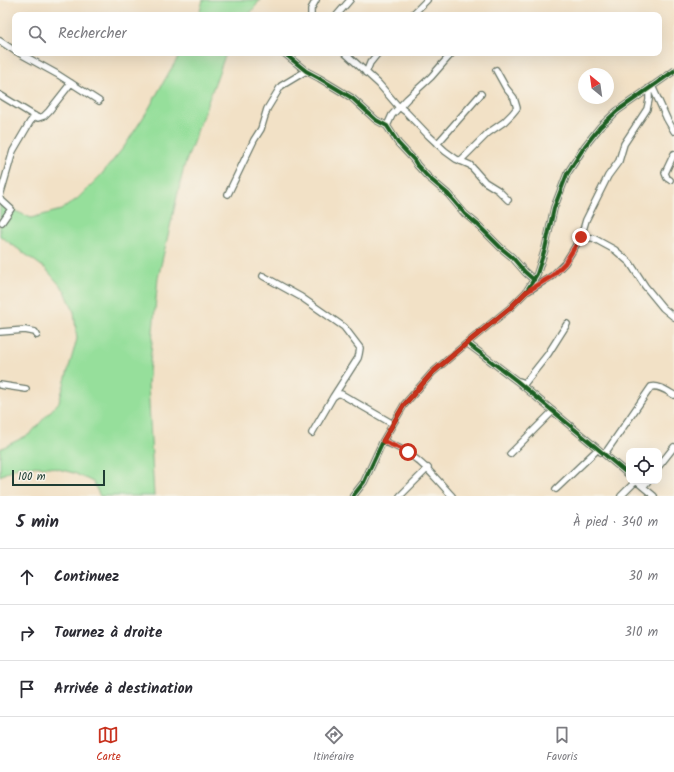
<!DOCTYPE html>
<html lang="fr">
<head>
<meta charset="utf-8">
<style>
	body { margin:0; font-family:Kalam,sans-serif; background:#f7f7f7; color:#2b2b33 }
	.controls { position:absolute; right:12px; bottom:12px; display:grid; overflow:hidden; border-radius:8px; box-shadow:0 4px 16px #0002 }
	.controls button { width:36px; height:36px; display:grid; place-items:center; padding:0; border:0; border-bottom:1px solid #e1e1e2; background:#fff; color:#2b2b33; font:20px sans-serif }
	.compass { position:absolute; left:578px; top:68px; width:36px; height:36px; border-radius:50%; background:#fff; box-shadow:0 4px 16px #0002; rotate:331deg }
	.scale { position:absolute; left:12px; bottom:10px; width:93px; box-sizing:border-box; padding-left:4px; border:2px solid #1f3d34; border-top:0; font-size:11px; line-height:14px; white-space:nowrap; color:#1f3d34; -webkit-text-stroke:3px #f7f3e8; paint-order:stroke }
	.stop { position:absolute; width:12px; height:12px; margin:-9px; border:3px solid #c8321e; border-radius:50%; background:#fff }
	.stop.end { background:#c8321e; border-color:#fff; box-shadow:0 1px 4px #0008 }
	.list { margin:0; padding:0; list-style:none }
	h2 { display:flex; justify-content:space-between; align-items:center; height:52px; margin:0; padding:0 16px; font-size:17px }
	h2 small { font-size:13px; font-weight:400; color:#7c7c81 }
	.list li { display:grid; grid-template-columns:26px 1fr auto; gap:12px; align-items:center; box-sizing:border-box; height:56px; padding:0 16px; border-top:1px solid #e1e1e2 }
	.list b { display:block; font-size:15px; white-space:nowrap }
	.list em { font-size:13px; font-style:normal; color:#7c7c81 }
	.icon { flex:none; width:22px; height:22px; fill:none; stroke:currentColor; stroke-width:2; stroke-linecap:round; stroke-linejoin:round }
	.map { position:relative; flex:none; width:674px; height:496px; overflow:hidden }
	.search { position:absolute; background:#fff; box-shadow:0 4px 16px #0002; left:12px; right:12px; top:12px; height:44px; display:flex; align-items:center; gap:10px; box-sizing:border-box; padding:0 14px; border-radius:8px; color:#7c7c81; font-size:15px }
	.sheet { height:220px; background:#fff }
	nav { display:flex; justify-content:space-around; align-items:center; box-sizing:border-box; height:56px; border-top:1px solid #e1e1e2; background:#fff; font-size:11px; color:#7c7c81 }
	nav a { display:grid; justify-items:center; gap:2px }
	nav .on { color:#c8321e }
	.map>svg:first-child { display:block }
	.green { fill:#96df9b; stroke:#5a8e68 }
	.lines { fill:none; stroke-linecap:round; stroke-linejoin:round }
	.minor-casing { stroke:#697667; stroke-width:8 }
	.minor { stroke:#fff; stroke-width:5.5 }
	.cycleway-casing { stroke:#f7f3e8; stroke-width:6 }
	.cycleway { stroke:#1b5e20; stroke-width:4 }
	.route { stroke:#c8321e; stroke-width:5 }
</style>
</head>
<body>
<div class="map">
<svg width="674" height="496" viewBox="0 0 674 496">
	<rect width="100%" height="100%" fill="#f7f3e8"/>
	<filter id="ink" filterUnits="userSpaceOnUse"><feTurbulence type="fractalNoise" baseFrequency=".025" numOctaves="2"/><feDisplacementMap in="SourceGraphic" scale="8" xChannelSelector="R" yChannelSelector="G"/><feConvolveMatrix kernelMatrix="1 2 1 2 8 2 1 2 1" color-interpolation-filters="sRGB"/></filter>
	<filter id="wash" filterUnits="userSpaceOnUse"><feTurbulence type="fractalNoise" baseFrequency=".012" numOctaves="4" result="noise"/><feDisplacementMap in="SourceGraphic" scale="16" xChannelSelector="R" yChannelSelector="G"/><feGaussianBlur stdDeviation="0.9" result="paint"/><feColorMatrix in="noise" values="0 0 0 0 0 0 0 0 0 0 0 0 0 0 0 0 0 1.4 0 .05"/><feComposite in="paint" operator="in"/></filter>
	<g filter="url(#wash)">
		<rect width="100%" height="100%" fill="#f2e1c6"/>
		<path class="green" d="M203 0H260L249 15H199Z
			M181 53H226L184 167 158 278 148 384 154 496H100L93 482 74 473 50 467 19 466 0 476V449L30 434 59 402 77 339 74 312 65 291 46 269 0 236V204L31 218 61 210 77 199 101 175 124 147 148 110 168 74Z"/>
	</g>
	<g filter="url(#ink)">
		<g class="lines">
			<g class="minor-casing">
				<path id="minor" d="M311 15V9L316 0
					M337 15 350 0
					M412 15 427 0
					M0 41 15 51
					M19 53 57 74 99 101
					M284 53 306 71 319 78 352 98 376 120 387 126 398 143 414 160 417 165 428 177 448 194 465 214 477 224 501 248 512 257 525 272 534 280
					M345 53 379 84 397 105 406 112 428 135 445 151 456 159 470 165 485 182 498 190 508 200
					M366 73 370 63 378 53
					M652 86 667 119 674 131
					M0 95 38 118 44 116 49 111 71 83
					M387 126 392 115 407 99 431 77 452 53
					M437 144 481 94
					M460 161 488 133 504 122 512 114 517 108 514 98 506 88 496 70
					M670 180 667 178 665 173 674 154
					M228 194 254 140 261 129 267 109 281 86 306 71
					M0 196 13 151 30 122 35 116
					M0 199 11 209 2 222
					M581 237 593 238 615 250 630 263 645 286 663 308 674 317
					M263 276 301 297 344 327 360 348 359 354 358 358 333 397
					M528 291 552 276 565 263 581 237 586 220 608 176 619 161 624 144 647 109 649 100V88
					M0 332 25 330 35 332 37 335
					M467 343 517 381 629 475
					M519 381 525 383 548 354 567 324
					M0 385 26 389
					M312 433 333 397 337 394H341L393 424
					M383 441C392 445 401 448 409 454 426 465 438 481 452 496
					M601 452H606L651 387C659 385 667 391 674 395
					M510 454 553 411
					M659 466 674 447
					M636 481 654 496
					M643 487 648 481
					M556 489 598 449
					M353 496 364 482 383 441 404 405 432 373 467 343 510 308 526 292 531 284 537 274 545 249 554 208 567 174 585 146 600 127 617 111 674 71
					M400 496 428 468
					M621 496 636 481"/>
			</g>
			<use href="#minor" class="minor"/>
			<g class="cycleway-casing">
				<path id="cycleway" d="M284 53 306 71 319 78 352 98 376 120 387 126 398 143 414 160 417 165 428 177 448 194 465 214 477 224 501 248 512 257 525 272 534 280
					M467 343 517 381 629 475
					M353 496 364 482 383 441 404 405 432 373 467 343 510 308 526 292 531 284 537 274 545 249 554 208 567 174 585 146 600 127 617 111 674 71"/>
			</g>
			<use href="#cycleway" class="cycleway"/>
		</g>
	</g>
	<g class="lines" filter="url(#ink)">
		<path class="route" d="M408 452 383 441 404 405 432 373 467 343 510 308 526 292 552 276 565 263 581 237"/>
	</g>
</svg>
<div class="controls">
<button><svg class="icon" aria-label="locate" viewBox="0 0 24 24"><circle cx="12" cy="12" r="6"/><path d="M12 2v4M12 18v4M2 12h4M18 12h4"/></svg></button>
</div>
<svg class="compass" viewBox="-18 -18 36 36"><path d="M0-13l5 13h-10z" fill="#e53935"/><path d="M0 13l5-13h-10z" fill="#7c7c81"/></svg>
<div class="scale">100 m</div>
<div class="stop" style="left:408px;top:452px"></div>
<div class="stop end" style="left:581px;top:237px"></div>
<div class="search"><svg class="icon" aria-label="search" viewBox="0 0 24 24"><circle cx="10" cy="10" r="6"/><path d="M15 15l6 6"/></svg>Rechercher</div>
</div>
<section class="sheet">
<h2>5 min<small>À pied · 340 m</small></h2>
<ul class="list">
<li><svg class="icon" aria-label="ahead" viewBox="0 0 24 24"><path d="M12 20V5M6 11l6-6 6 6"/></svg><div><b>Continuez</b></div><em>30 m</em></li>
<li><svg class="icon" aria-label="right" viewBox="0 0 24 24"><path d="M7 20v-9h11M14 6l5 5-5 5"/></svg><div><b>Tournez à droite</b></div><em>310 m</em></li>
<li><svg class="icon" aria-label="arrive" viewBox="0 0 24 24"><path d="M6 21V4h12l-3 4 3 4H6"/></svg><div><b>Arrivée à destination</b></div></li>
</ul>
</section>
<nav>
<a class="on"><svg class="icon" aria-label="map" viewBox="0 0 24 24"><path d="M3 6l6-2 6 2 6-2v14l-6 2-6-2-6 2zM9 4v14M15 6v14"/></svg>Carte</a>
<a><svg class="icon" aria-label="directions" viewBox="0 0 24 24"><path d="M12 3l9 9-9 9-9-9zM9 14v-3h6M13 9l2 2-2 2"/></svg>Itinéraire</a>
<a><svg class="icon" aria-label="saved" viewBox="0 0 24 24"><path d="M7 4h10v16l-5-4-5 4z"/></svg>Favoris</a>
</nav>
</body>
</html>
